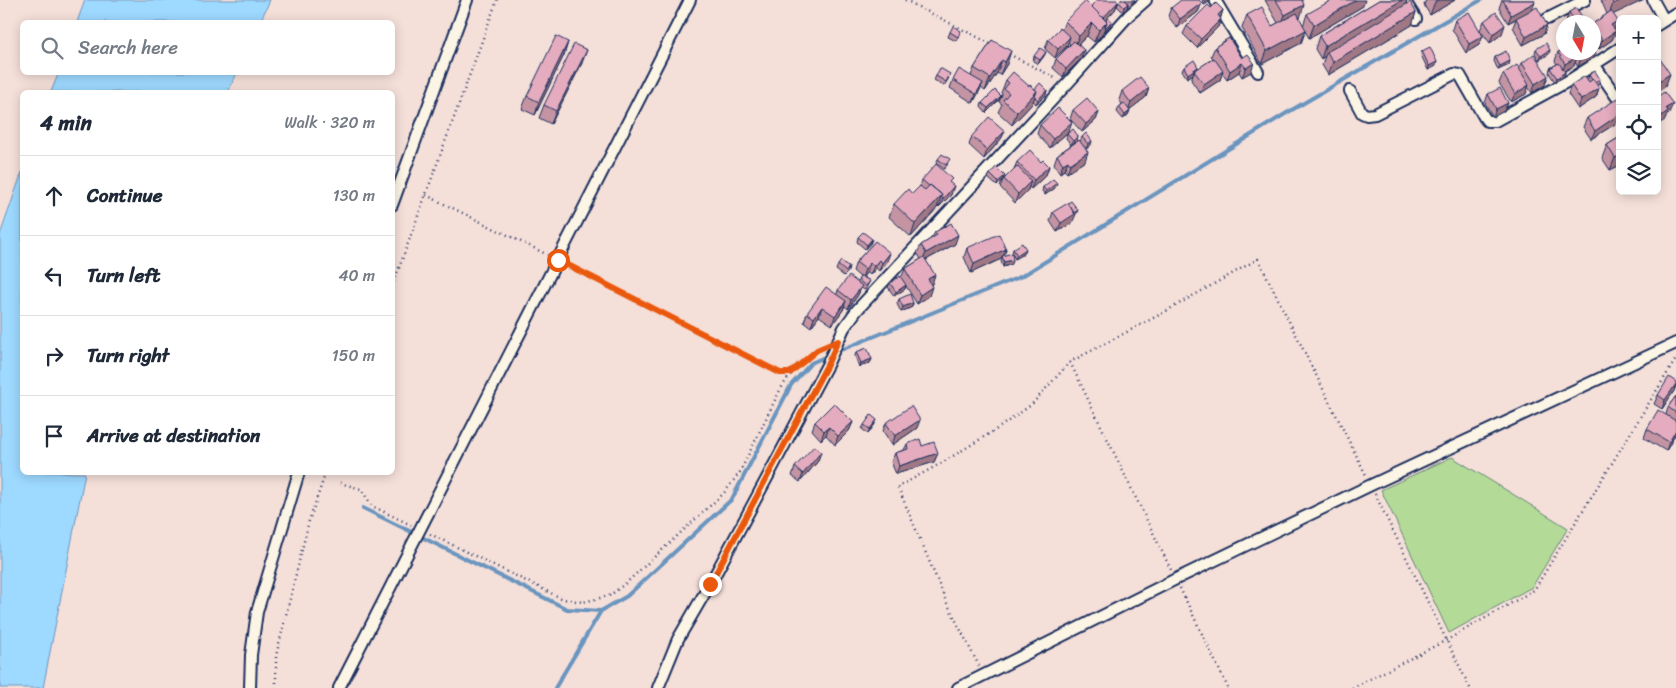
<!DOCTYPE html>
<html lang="en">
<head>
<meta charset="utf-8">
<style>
	body { margin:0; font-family:Sriracha,sans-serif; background:#f2f2f3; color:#1f2937 }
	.controls { position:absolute; right:15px; top:15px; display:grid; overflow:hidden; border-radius:8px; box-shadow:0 2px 12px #0003 }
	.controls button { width:45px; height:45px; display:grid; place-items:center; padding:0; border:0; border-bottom:1px solid #e0e1e3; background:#fff; color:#1f2937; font:25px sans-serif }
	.compass { position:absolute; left:1556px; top:15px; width:45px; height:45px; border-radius:50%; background:#fff; box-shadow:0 2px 12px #0003; rotate:170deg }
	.stop { position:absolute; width:15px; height:15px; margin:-11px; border:4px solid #ea580c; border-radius:50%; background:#fff }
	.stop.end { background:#ea580c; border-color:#fff; box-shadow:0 1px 5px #0008 }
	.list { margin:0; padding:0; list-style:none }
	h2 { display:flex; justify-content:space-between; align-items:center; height:65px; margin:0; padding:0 20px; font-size:21px }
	h2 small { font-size:16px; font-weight:400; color:#747a83 }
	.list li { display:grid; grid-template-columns:32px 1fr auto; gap:15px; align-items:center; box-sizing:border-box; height:80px; padding:0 20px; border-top:1px solid #e0e1e3 }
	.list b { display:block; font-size:19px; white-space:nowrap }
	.list em { font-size:16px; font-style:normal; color:#747a83 }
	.icon { flex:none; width:28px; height:28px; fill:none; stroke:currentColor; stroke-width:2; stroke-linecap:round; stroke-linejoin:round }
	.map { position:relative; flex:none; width:1676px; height:688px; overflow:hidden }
	.search { position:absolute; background:#fff; box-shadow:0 2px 12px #0003; left:20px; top:20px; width:375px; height:55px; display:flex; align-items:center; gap:12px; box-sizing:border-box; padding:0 18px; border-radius:8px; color:#747a83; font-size:19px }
	.panel { position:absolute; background:#fff; box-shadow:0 2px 12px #0003; left:20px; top:90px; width:375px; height:385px; border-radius:8px }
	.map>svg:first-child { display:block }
	.green { fill:#b3db97; stroke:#67857a }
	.water { fill:#9ed9ff; stroke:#6a95bf }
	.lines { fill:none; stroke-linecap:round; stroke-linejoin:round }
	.stream { stroke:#6a95bf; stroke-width:4 }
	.street-casing { stroke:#1b2f5e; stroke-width:14 }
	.path { stroke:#1b2f5e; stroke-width:2.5; stroke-dasharray:1 4; stroke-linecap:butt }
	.street { stroke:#fcf5e5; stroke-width:10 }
	.wall { fill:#c494a3; stroke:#1b2f5e }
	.shaded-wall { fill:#a07885; stroke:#1b2f5e }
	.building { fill:#e4acbe; stroke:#1b2f5e }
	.route { stroke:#ea580c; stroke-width:6 }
</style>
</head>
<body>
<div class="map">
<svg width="1676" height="688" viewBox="0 0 1676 688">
	<rect width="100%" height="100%" fill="#f5dfd9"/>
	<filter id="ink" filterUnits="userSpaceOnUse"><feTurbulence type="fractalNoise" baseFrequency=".02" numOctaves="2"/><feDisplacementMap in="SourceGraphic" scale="10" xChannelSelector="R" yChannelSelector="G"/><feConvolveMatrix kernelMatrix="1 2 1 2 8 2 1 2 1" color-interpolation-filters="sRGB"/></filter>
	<g filter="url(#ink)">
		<path class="green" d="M1452 457 1568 528 1532 587 1449 633 1381 490Z"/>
		<path class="water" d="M85 0H270L260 22H77Z
			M59 72H237V73L228 92H51Z
			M22 172V472L85 473 43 688H0V235Z"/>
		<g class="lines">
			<path class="stream" d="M836 352 1022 276 1290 111 1481 0
				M363 508 567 609 601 611 627 596 732 499 791 385 811 363 829 355
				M555 688 601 611"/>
			<g class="street-casing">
				<path id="street" d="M1215 0 1258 72
					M1404 0 1416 19
					M1653 0 1664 20
					M1547 19 1585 0
					M1657 25 1676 13
					M1594 64 1620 102
					M1350 91 1362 113 1367 115 1375 114 1454 74 1460 75 1484 117 1487 121H1495L1570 80 1620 48
					M392 205 467 0
					M250 688 251 655 257 612 299 472
					M339 688 690 0
					M658 688 678 639 710 584 767 478 827 365 844 328 857 310 1067 84 1129 15 1146 0
					M958 688 1176 579 1371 485 1676 343"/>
			</g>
			<path class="path" d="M905 0 993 45
				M1009 54 1057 79
				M426 195 548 255
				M566 264 780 373C801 372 805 355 823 347
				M392 287 497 0
				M1070 362 1171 570
				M340 483 361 489 372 506 411 525
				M1375 494 1470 688
				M430 534 563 599 583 602 609 596 626 583 724 493 740 472 780 390 791 373
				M1180 588 1228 688
				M979 666 946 601 898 487 945 461 1000 427 1031 405 1070 362 1161 314 1258 259 1366 475
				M276 688V656L309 521 326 472
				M1352 688 1447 640 1534 590 1676 359"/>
			<use href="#street" class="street"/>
		</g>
		<path class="wall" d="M1121 0H1135L1134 2 1130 7 1128 4 1127 8 1123 12 1117 6 1119 2Z
			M1202 0H1211V1L1204 5Z
			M1265 0H1302L1299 18 1303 26 1307 14 1363 6 1309 38 1305 31 1301 43 1262 64 1242 28 1247 15 1272 26 1278 23Z
			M1379 0H1407L1406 5 1416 12 1412 25 1328 75 1322 65 1325 56 1321 59 1315 49 1319 36Z
			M1426 0H1455L1430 15 1424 5Z
			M1502 0H1534L1532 9 1547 25 1544 34 1523 45 1513 27 1516 19 1508 23 1499 8Z
			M1601 0H1644L1613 14 1614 30 1616 31 1612 40 1599 49 1597 46V48L1594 57 1578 67 1575 62 1574 66 1565 71V72L1564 76 1555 82 1549 73 1550 68 1557 64 1555 61 1558 52H1594V23L1607 14Z
			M1118 2 1115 10 1105 20 1110 25 1104 32 1103 31 1102 35 1094 42 1087 36 1078 45 1084 50 1081 59 1063 77 1053 68 1056 59 1070 44 1068 42 1067 46 1055 58 1045 49 1048 40 1062 29 1065 21 1091 6Z
			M1202 3 1198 12 1177 28 1168 16 1171 8Z
			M1211 8 1223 10 1218 27 1197 48 1183 34 1187 26Z
			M1569 12 1586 22H1566V21Z
			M1455 20 1483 36 1479 45 1466 53 1452 29Z
			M1484 21 1502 34 1490 43 1480 30Z
			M1564 27V38L1561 34Z
			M950 32 959 35 956 41 948 37Z
			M1229 38 1251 72 1242 77 1239 72 1227 80 1222 73 1220 80 1200 93 1191 80 1193 74 1187 78 1182 71 1184 67H1198V69L1213 58 1211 56 1215 47Z
			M992 40 1007 64 1000 75 997 73 985 91 981 88 973 103 950 88 953 80 971 76 974 68Z
			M568 42 564 55 535 115 522 109 527 96Z
			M1536 49 1549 54 1539 60 1535 53Z
			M1422 51 1436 66 1428 70 1421 55Z
			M1046 52 1044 56 1038 64 1033 61 1034 56Z
			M1495 57 1509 65 1498 70 1494 61Z
			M582 63 551 124 539 118 544 105Z
			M1522 63 1545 85 1532 93 1528 87 1526 94 1511 102 1499 83 1503 74 1519 69Z
			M1589 75 1600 79 1599 83 1597 84 1599 88 1596 97 1578 109 1568 94 1571 85 1588 79Z
			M936 76 949 78 944 86 934 80Z
			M1006 80 1029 86 1035 89 1047 90 1046 95 1036 104 1033 101 1032 104 1012 125 998 112 1002 104 999 102 1002 94 1001 93Z
			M1149 88 1146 97 1129 110 1128 115 1123 119 1117 112 1119 107 1122 104 1119 100 1122 91Z
			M1488 94 1508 103 1504 111 1493 117 1485 103Z
			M1001 96 999 100 986 113 981 107 982 103Z
			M1620 101V121L1591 139 1583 127 1587 118Z
			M1073 110 1099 112 1096 120 1082 132 1070 119Z
			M1040 125 1069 131 1050 148 1037 134Z
			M1005 131 1001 139 984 159 969 145 972 136Z
			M1067 134 1077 141 1072 144 1080 141 1082 137 1091 145 1086 149 1080 142 1085 161 1067 173 1064 170 1060 173 1054 164 1057 155 1071 145 1066 138Z
			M1620 137V165L1610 170 1602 158 1607 145Z
			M938 159 948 164 944 169 936 163Z
			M1017 162H1041L1049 166 1046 175 1031 189 1029 187 1028 190 1015 203 1000 187 1003 180 997 186 988 178 990 174 1004 179 1014 169Z
			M922 180 950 183 951 195 939 207 938 206 937 208 911 237 889 217 894 204 912 194 920 186Z
			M1043 187 1055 188 1045 195 1042 191Z
			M1053 212 1076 214 1075 215 1072 223 1057 232 1050 221Z
			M935 232 955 244 926 260 932 284H931L929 296 917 304 906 286 905 289 894 296 888 287 890 283 901 278 905 269 921 259 917 253 921 245 932 238Z
			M858 237 872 239 870 244 865 249 857 242Z
			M875 241 887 262 879 271 876 268 870 275 867 272 863 277 870 281 865 290 861 288 858 295 848 309 845 306 843 310 832 325 819 316 811 327 804 322 807 313 837 294 838 290 857 283 860 277 853 271 856 262Z
			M967 248 1006 249 1004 256 1012 264 1003 267 1001 261V259L971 273 964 257Z
			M1013 249 1024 254 1015 259 1012 253Z
			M838 265 849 267 848 272 844 276 836 270Z
			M899 299 913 303 912 307 901 312 897 304Z
			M856 352 872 359 870 363 859 367 855 356Z
			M1676 382V386L1674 391 1662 409 1654 404 1658 395Z
			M1676 396V433L1666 451 1644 438 1647 429 1666 415 1668 407Z
			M815 422H853L849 431 835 445 826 435 821 440 812 430Z
			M886 423 917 428 892 445 883 431Z
			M875 424 868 434 862 429 864 425Z
			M907 444 922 446 938 453 934 462 896 474 891 462 895 453 904 450Z
			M818 461 800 482 792 476 795 467Z"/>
		<path class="shaded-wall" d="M1134 0H1135L1134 2 1130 7 1132 2Z
			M1206 0H1211V1L1204 5Z
			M1356 0H1365L1363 6 1309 38 1314 25Z
			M1402 0H1407L1404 9 1327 52 1325 56 1321 59 1325 46Z
			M1438 0H1455L1430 15 1435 2Z
			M1621 0H1644L1608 17 1613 4Z
			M1118 2 1115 10 1099 27 1102 18Z
			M1535 2 1532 10 1508 23 1511 15Z
			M1128 3 1127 8 1123 12 1124 7Z
			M1202 3 1198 12 1177 28 1180 19Z
			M1304 5 1300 18 1280 28 1285 15Z
			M1223 10 1220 19 1218 15Z
			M1416 12 1412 25 1328 75 1333 62Z
			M1221 19 1218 27 1197 48 1201 39Z
			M1112 21 1110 25 1104 32 1106 27Z
			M1618 21 1614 30 1611 25Z
			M1107 22 1102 35 1094 42 1099 30Z
			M1092 23 1087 36 1074 48 1079 36Z
			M1505 25 1502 34 1490 43 1493 34Z
			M1547 25 1544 34 1523 45 1526 37Z
			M1306 30 1301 43 1262 64 1267 51Z
			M1616 31 1612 40 1599 49 1602 40Z
			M1483 36 1479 45 1466 53 1469 44Z
			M1070 37 1067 46 1055 58 1058 49Z
			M568 42 564 55 535 115 539 102Z
			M1598 43 1596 49 1597 48 1594 57 1578 67 1581 58 1591 52H1594V48L1595 45Z
			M587 50 582 63 551 124 556 111Z
			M1084 50 1081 59 1063 77 1066 69Z
			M1550 50 1549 54 1539 60 1541 56Z
			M1011 51 1007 64 1000 75 1005 62Z
			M1046 52 1044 56 1038 64 1040 60Z
			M1577 57 1574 66 1562 72 1565 64Z
			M1002 60 997 73 985 91 990 78Z
			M1510 61 1509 65 1498 70 1500 66Z
			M1437 62 1436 66 1428 70 1429 66Z
			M1242 63 1239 72 1227 80 1230 71Z
			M1254 63 1251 72 1242 77 1246 68Z
			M1198 67 1197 71H1194L1193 74 1187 78 1188 74Z
			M1223 71 1220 80 1200 93 1204 84Z
			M1565 72 1564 76 1555 82 1557 78Z
			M1670 74 1665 87 1657 92V82Z
			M1548 76 1545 85 1532 93 1535 84Z
			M983 83 979 92 973 103 976 94Z
			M1529 85 1526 94 1511 102 1515 94Z
			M1149 88 1146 97 1128 111 1131 103Z
			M1599 88 1596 97 1578 109 1581 100Z
			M1047 90 1046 95 1036 104 1038 100Z
			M1037 91 1032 104 1012 125 1017 112Z
			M1001 96 999 100 986 113 988 108Z
			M1508 103 1504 111 1493 117 1496 109Z
			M1673 104 1669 113 1667 115 1665 120 1657 125V119L1666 108Z
			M1130 111 1128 115 1123 119 1125 115Z
			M1099 112 1096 120 1082 132 1086 124Z
			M1620 114V121L1591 139 1595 131Z
			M1072 122 1069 131 1050 148 1053 139Z
			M1005 131 1001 139 984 159 987 150Z
			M1078 136 1077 141 1071 145 1073 141Z
			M1092 141 1091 145 1086 149 1088 144Z
			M1088 152 1085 161 1067 173 1070 164Z
			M1620 155V165L1610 170 1615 158Z
			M1068 161 1064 170 1060 173 1063 164Z
			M1049 166 1046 175 1031 189 1034 180Z
			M1005 176 1003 180 997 186 998 182Z
			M1031 181 1028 190 1015 203 1018 194Z
			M1057 183 1055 188 1045 195 1046 191Z
			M954 186 951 195 939 207 943 199Z
			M942 195 937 208 911 237 915 224Z
			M1078 210 1072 223 1057 232 1061 223Z
			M958 235 955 244 922 262 926 253Z
			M872 239 870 244 865 249 867 245Z
			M1006 249 1003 258 1002 256 1001 259 971 273 974 264Z
			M1026 249 1024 254 1015 259 1017 255Z
			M890 253 887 262 879 271 882 263Z
			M879 260 876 268 870 275 874 266Z
			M1013 260 1012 264 1003 267 1004 262Z
			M870 263 867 272 862 278 865 269Z
			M935 275 932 284 924 288 928 279Z
			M906 285 905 289 894 296 896 292Z
			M862 286 858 295 848 309 851 300Z
			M932 287 929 296 917 304 920 295Z
			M846 301 843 310 832 325 835 316Z
			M913 303 912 307 901 312 903 307Z
			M822 307 819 316 811 327 814 318Z
			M872 359 870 363 859 367 861 363Z
			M1676 384 1674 391 1662 409 1665 400Z
			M877 420 875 424 868 434 870 429Z
			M920 420 917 428 892 445 895 436Z
			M853 422 849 431 835 445 838 436Z
			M829 427 826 435 821 440 824 431Z
			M1676 430V433L1666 451 1669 442Z
			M821 452 818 461 800 482 803 474Z
			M938 453 934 462 896 474 899 466Z"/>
		<path class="building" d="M1097 0H1117L1118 2 1103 18 1091 6Z
			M1121 0H1125L1128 3 1124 7 1119 2Z
			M1181 0H1199L1202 3 1180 19 1171 8Z
			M1276 0H1302L1304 5 1285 15Z
			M1332 0H1356L1314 25 1307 14Z
			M1379 0H1402L1325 46 1319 36Z
			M1503 0H1534L1535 2 1511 15Z
			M1612 0H1621L1613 4Z
			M1086 1 1107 22 1099 30 1092 23 1079 36 1065 21Z
			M1410 2 1416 12 1333 62 1327 52Z
			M1216 3 1223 10 1218 15 1221 19 1201 39 1187 26 1208 5 1211 8Z
			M1262 7 1272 26 1297 13 1306 30 1267 51 1247 15Z
			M1537 7 1547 25 1526 37 1516 18Z
			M1576 8 1586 22H1568L1573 19 1569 12Z
			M1611 11 1618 21 1611 25 1616 31 1602 40 1594 28V23Z
			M1469 12 1483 36 1469 44 1455 20Z
			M1496 12 1505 25 1493 34 1484 21Z
			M1108 18 1112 21 1106 27H1105L1107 22 1106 21Z
			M953 26 961 31 958 37 950 32Z
			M1060 28 1070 37 1058 49 1048 40Z
			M556 36 568 42 539 102 527 96Z
			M1594 36 1598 43 1595 45 1597 48 1594 51Z
			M1229 38 1242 58 1248 54 1254 63 1246 68 1242 63 1230 71 1215 47Z
			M992 40 1011 51 1005 62 1002 60 990 78 974 68Z
			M1074 41 1084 50 1066 69 1056 59Z
			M1546 43 1550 50 1541 56 1536 49Z
			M574 44 587 50 556 111 544 105Z
			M1430 47 1437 62 1429 66 1422 51Z
			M1040 48 1046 52 1040 60 1034 56Z
			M1564 49V52H1574L1577 57 1565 64 1558 52Z
			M1506 51 1510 61 1500 66 1495 57Z
			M1577 52H1591L1581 58Z
			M1534 54 1548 76 1535 84 1522 63Z
			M1214 58 1223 71 1204 84 1194 71Z
			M1660 59 1670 74 1657 82V61Z
			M1194 60 1198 67 1188 74 1184 67Z
			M1559 63 1565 72 1557 78 1550 68Z
			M1517 65 1529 85 1515 94 1503 74Z
			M940 68 950 74 946 82 936 76Z
			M959 69 983 83 976 94 953 80Z
			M1595 71 1600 79 1595 82 1593 79 1592 80 1589 75Z
			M1013 72 1029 86 1030 85 1037 91 1017 112 1003 100 1009 93 1004 89 1009 83 1006 80Z
			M1585 76 1589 82 1593 79 1599 88 1581 100 1571 85Z
			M1140 77 1149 88 1131 103 1122 91Z
			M1040 83 1047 90 1038 100 1035 97 1037 91 1035 89Z
			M1500 88 1508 103 1496 109 1488 94Z
			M995 90 1001 96 988 108 982 103Z
			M1664 92 1673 104 1666 108 1668 111 1657 119V97Z
			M1087 98 1099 112 1086 124 1073 110Z
			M1618 98 1620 101V114L1595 131 1587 118Z
			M1124 103 1130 111 1125 115 1119 107Z
			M1058 108 1072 122 1053 139 1040 125Z
			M989 117 1005 131 987 150 972 136Z
			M1073 129 1078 136 1073 141 1067 134Z
			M1086 133 1092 141 1088 144 1082 137Z
			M1620 137V155L1615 158 1607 145Z
			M1079 140 1088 152 1070 164 1068 161 1063 164 1057 155Z
			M1030 150 1041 162 1043 160 1049 166 1034 180 1017 162Z
			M942 154 950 159 946 165 938 159Z
			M936 164 952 179 949 182 954 186 943 199 941 197 942 195 930 185 929 186 922 180Z
			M1017 166 1031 181 1018 194 1004 179Z
			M996 167 1005 176 998 182 990 174Z
			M1053 179 1057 183 1046 191 1043 187Z
			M930 185 942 195 915 224 894 204 908 189 912 194 920 186 925 190Z
			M1071 201 1078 210 1074 213 1068 203Z
			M1068 203 1075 214 1061 223 1053 212Z
			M951 223 958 235 926 253 921 245 937 235 935 232Z
			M863 232 872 239 867 245 858 237Z
			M999 234 1006 249 974 264 967 248Z
			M875 241 890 253 882 263 879 260 874 266 870 263 865 269 856 262Z
			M1022 243 1026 249 1017 255 1013 249Z
			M1012 253 1013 260 1004 262 1002 256Z
			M924 257 935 275 928 279 932 287 920 295 905 269Z
			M841 261 849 267 846 272 838 265Z
			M849 276 862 286 851 300 838 290Z
			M861 276 870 281 866 286 858 280Z
			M900 276 906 285 896 292 890 283Z
			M826 287 846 301 835 316 822 307 814 318 807 313Z
			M910 294 913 303 903 307 899 299Z
			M867 348 872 359 861 363 856 352Z
			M1669 377 1676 382V384L1665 400 1658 395Z
			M1676 396V413L1668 407Z
			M834 403 853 422 838 436 829 427 824 431 815 422Z
			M911 406 920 420 895 436 886 423Z
			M1658 410 1676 421V430L1669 442 1647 429Z
			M871 415 877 420 870 429 864 425Z
			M920 439 922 446 934 442 938 453 899 466 895 453 908 449 907 444Z
			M814 446 821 452 803 474 795 467Z"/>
	</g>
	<g class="lines" filter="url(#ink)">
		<path class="route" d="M558 260 780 373H790L817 350 838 341 827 365 710 584"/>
	</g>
</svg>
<div class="controls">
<button>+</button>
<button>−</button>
<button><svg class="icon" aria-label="locate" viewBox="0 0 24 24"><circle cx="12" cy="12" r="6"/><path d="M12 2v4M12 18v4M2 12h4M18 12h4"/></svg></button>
<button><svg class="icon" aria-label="layers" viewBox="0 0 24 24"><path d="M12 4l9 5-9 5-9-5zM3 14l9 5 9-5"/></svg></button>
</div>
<svg class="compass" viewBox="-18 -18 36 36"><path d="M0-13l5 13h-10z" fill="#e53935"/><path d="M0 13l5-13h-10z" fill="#747a83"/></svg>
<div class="stop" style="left:558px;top:260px"></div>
<div class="stop end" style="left:710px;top:584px"></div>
<div class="search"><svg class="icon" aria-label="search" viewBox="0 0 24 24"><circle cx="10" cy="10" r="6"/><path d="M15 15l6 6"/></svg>Search here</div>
<section class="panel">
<h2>4 min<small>Walk · 320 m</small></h2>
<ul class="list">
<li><svg class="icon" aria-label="ahead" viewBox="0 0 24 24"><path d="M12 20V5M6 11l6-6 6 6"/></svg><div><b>Continue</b></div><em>130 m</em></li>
<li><svg class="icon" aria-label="left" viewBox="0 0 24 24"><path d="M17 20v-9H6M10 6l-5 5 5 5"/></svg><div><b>Turn left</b></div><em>40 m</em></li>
<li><svg class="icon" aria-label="right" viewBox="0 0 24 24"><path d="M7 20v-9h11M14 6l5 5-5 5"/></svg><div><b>Turn right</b></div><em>150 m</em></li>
<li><svg class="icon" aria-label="arrive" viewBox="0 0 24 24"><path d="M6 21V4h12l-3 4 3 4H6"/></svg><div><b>Arrive at destination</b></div></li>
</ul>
</section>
</div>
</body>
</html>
